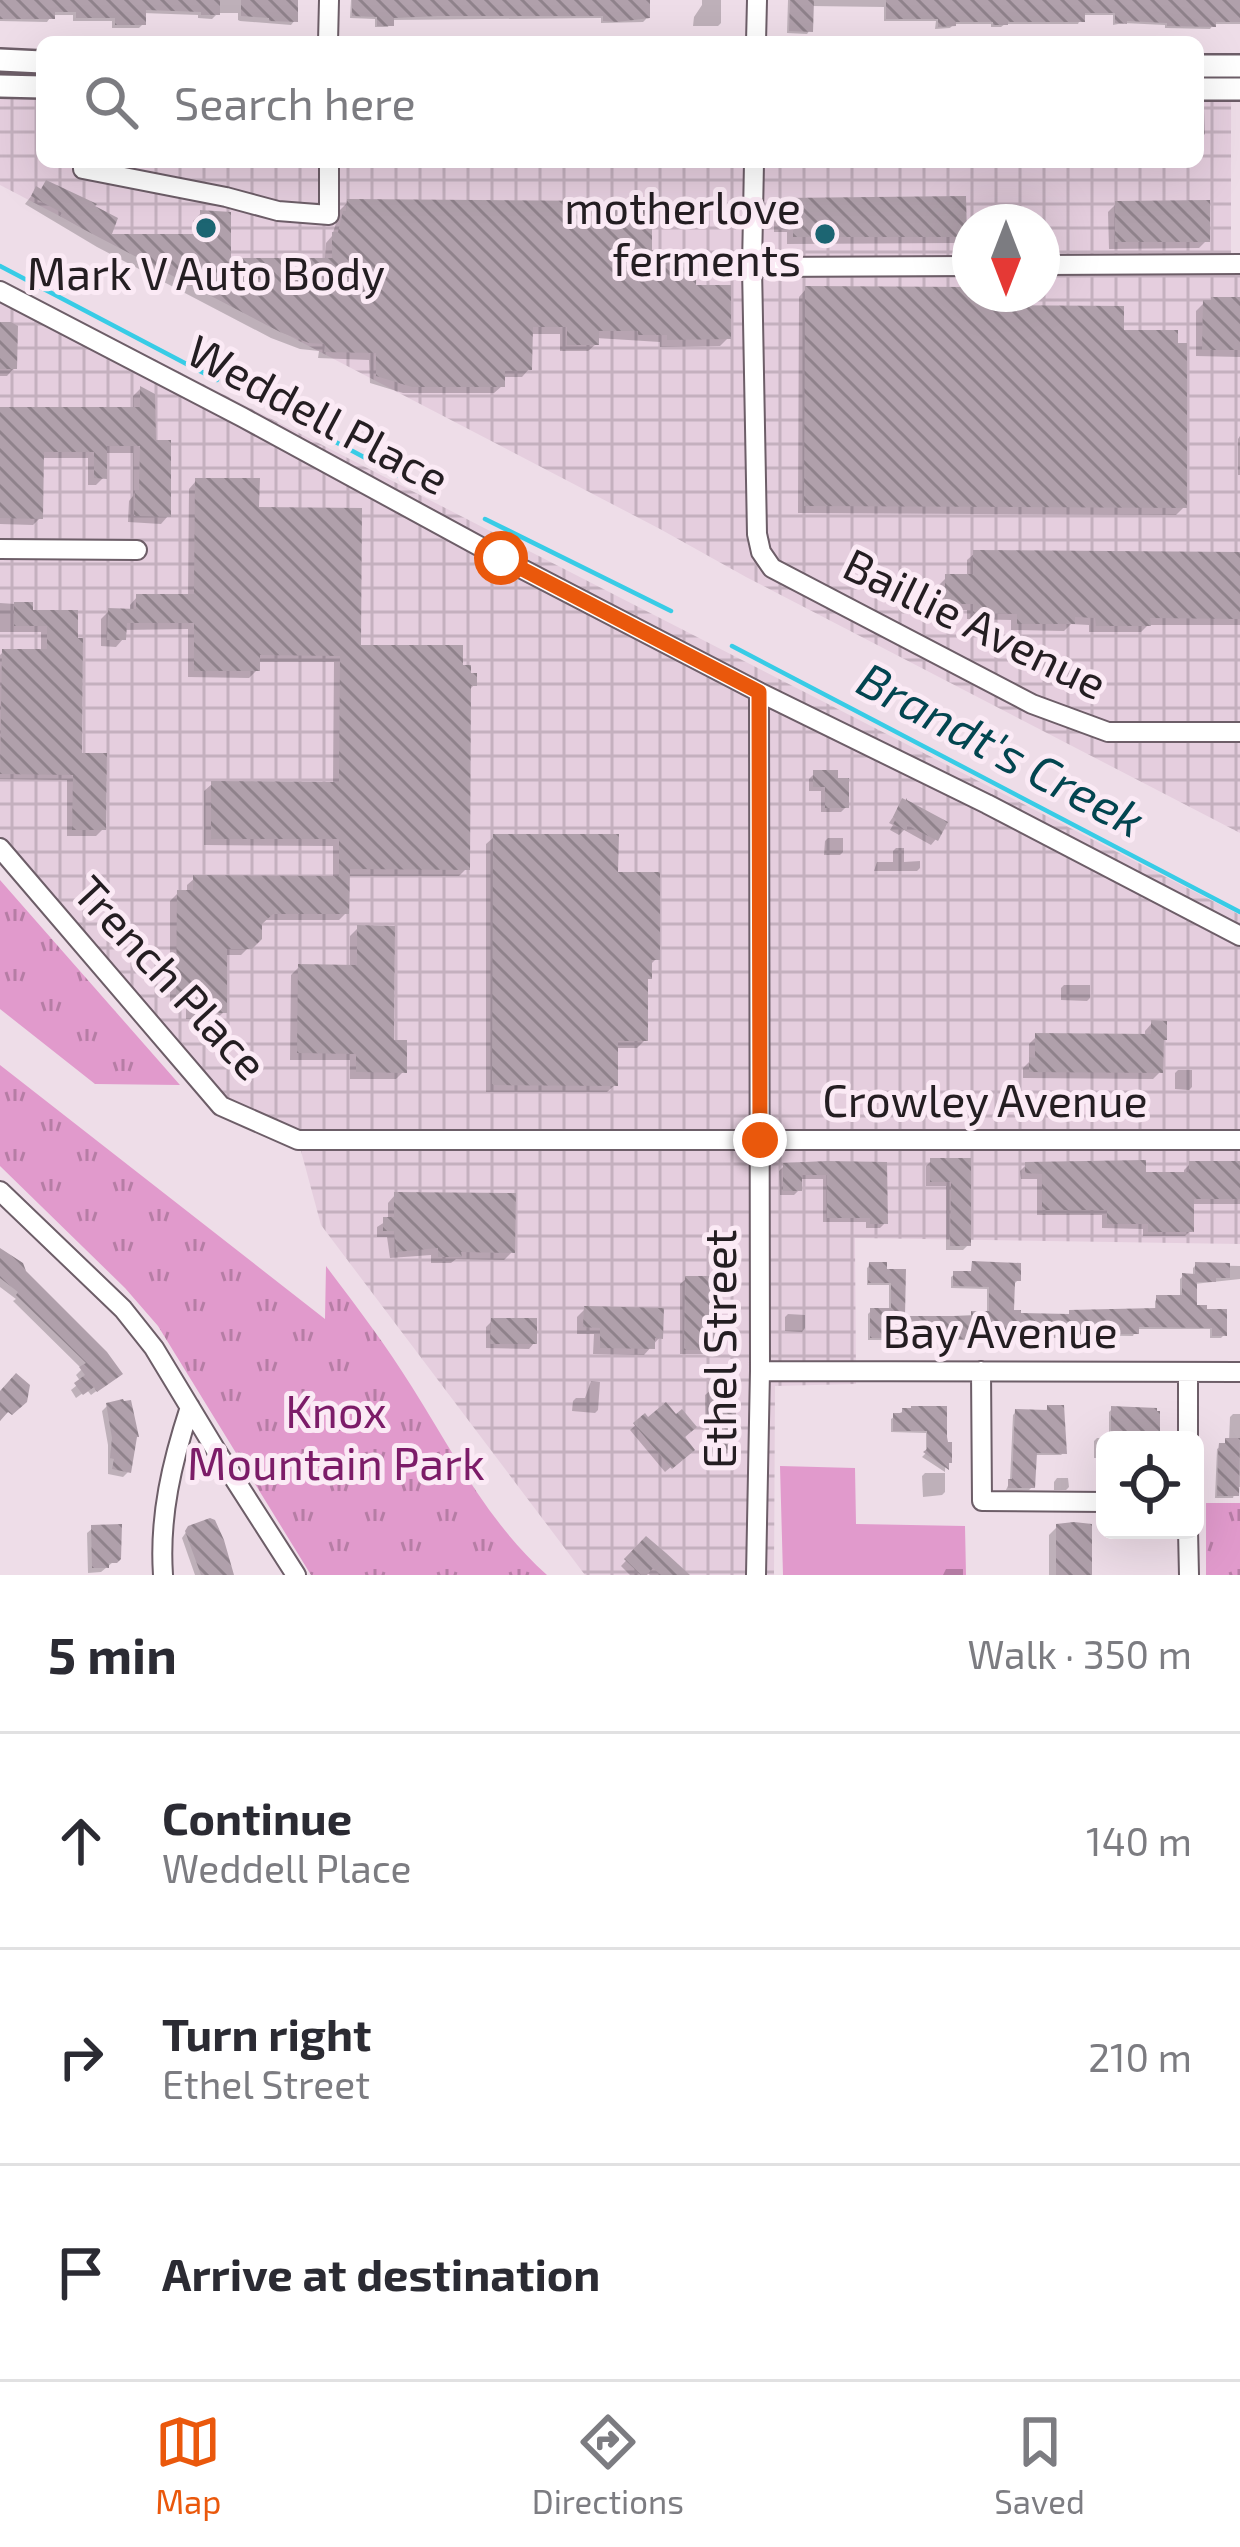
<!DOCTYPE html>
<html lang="en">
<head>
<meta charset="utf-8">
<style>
	body { margin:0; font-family:"Exo 2",sans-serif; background:#f7f7f7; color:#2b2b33 }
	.controls { position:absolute; right:36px; bottom:36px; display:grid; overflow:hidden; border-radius:18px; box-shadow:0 12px 48px #0002 }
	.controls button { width:108px; height:108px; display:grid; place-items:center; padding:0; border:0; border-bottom:3px solid #e1e1e2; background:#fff; color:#2b2b33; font:60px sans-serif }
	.compass { position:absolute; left:952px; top:204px; width:108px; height:108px; border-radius:50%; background:#fff; box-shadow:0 12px 48px #0002; rotate:180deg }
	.stop { position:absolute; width:36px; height:36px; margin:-27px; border:9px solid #ea580c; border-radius:50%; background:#fff }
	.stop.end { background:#ea580c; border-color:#fff; box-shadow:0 3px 12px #0008 }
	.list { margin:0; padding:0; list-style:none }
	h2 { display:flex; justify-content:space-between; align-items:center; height:156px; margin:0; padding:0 48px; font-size:51px }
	h2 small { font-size:39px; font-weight:400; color:#7c7c81 }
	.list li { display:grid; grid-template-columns:78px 1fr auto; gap:36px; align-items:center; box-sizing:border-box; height:216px; padding:0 48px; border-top:3px solid #e1e1e2 }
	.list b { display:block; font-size:45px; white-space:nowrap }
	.list p { margin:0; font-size:39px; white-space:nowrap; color:#7c7c81 }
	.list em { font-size:39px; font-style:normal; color:#7c7c81 }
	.icon { flex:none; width:66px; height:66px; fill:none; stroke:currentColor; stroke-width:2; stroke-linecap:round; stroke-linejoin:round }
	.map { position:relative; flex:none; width:1240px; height:1575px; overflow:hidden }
	.search { position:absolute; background:#fff; box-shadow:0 12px 48px #0002; left:36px; right:36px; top:36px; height:132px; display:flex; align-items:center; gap:30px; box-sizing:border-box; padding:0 42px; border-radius:18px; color:#7c7c81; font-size:45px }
	.sheet { height:804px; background:#fff }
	nav { display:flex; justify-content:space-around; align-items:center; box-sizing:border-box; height:168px; border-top:3px solid #e1e1e2; background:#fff; font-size:33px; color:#7c7c81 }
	nav a { display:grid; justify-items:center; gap:6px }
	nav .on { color:#ea580c }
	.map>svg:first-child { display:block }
	.industrial { fill:url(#industrial-grid); fill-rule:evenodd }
	.green { fill:#e19acc }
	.park { fill:url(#park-tufts) }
	.shadow { fill:#0003 }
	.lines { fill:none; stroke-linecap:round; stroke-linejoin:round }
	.stream { stroke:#38cce6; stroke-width:4.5 }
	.building { fill:url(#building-back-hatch) }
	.minor-casing { stroke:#6d5e68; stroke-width:22 }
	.major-casing { stroke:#6d5e68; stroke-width:26 }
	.minor { stroke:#fff; stroke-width:18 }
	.major { stroke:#fff; stroke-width:21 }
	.route { stroke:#ea580c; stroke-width:15 }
	.poi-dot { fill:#1c6572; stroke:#fbeaf5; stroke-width:4.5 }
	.labels { text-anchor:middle; stroke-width:10; stroke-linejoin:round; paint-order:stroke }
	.poi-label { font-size:45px; fill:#241e22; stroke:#fbeaf5; text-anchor:end }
	.street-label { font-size:45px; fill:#241e22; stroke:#fbeaf5 }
	.park-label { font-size:45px; fill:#7c1c68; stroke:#fbeaf5 }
	.water-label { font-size:48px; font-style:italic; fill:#024550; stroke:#fbeaf5 }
</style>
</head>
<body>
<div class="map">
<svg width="1240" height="1575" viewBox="0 0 1240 1575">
	<defs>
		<pattern id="industrial-grid" width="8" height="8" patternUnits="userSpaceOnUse" patternTransform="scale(3)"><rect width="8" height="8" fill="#e5cede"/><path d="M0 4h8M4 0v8" fill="none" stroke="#c4b0be"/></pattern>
		<pattern id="park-tufts" width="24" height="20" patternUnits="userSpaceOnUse" patternTransform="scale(3)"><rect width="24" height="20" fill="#e19acc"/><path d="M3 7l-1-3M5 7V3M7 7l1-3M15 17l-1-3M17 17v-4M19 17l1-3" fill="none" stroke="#b67da5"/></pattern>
		<pattern id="building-back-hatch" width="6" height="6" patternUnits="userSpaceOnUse" patternTransform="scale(3)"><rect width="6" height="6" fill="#b0a0ab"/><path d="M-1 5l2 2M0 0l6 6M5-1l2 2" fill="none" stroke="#8f828b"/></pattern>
	</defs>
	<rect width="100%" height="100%" fill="#eedde8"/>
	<path class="industrial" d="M0 73H42V162H1198V76H1231V266L1240 267V833L746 577 660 529 0 185ZM970 222H1042V294H970Z
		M0 280 1240 915V1244L855 1238 856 1384 775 1386 774 1575H585L321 1225 298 1140 221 1106 0 864Z"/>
	<path class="green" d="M780 1466 855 1468 856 1524 965 1526 966 1575H783Z"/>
	<path class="park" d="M0 880 180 1085 95 1084 0 1009Z
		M0 1065 325 1319 326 1266C356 1306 386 1345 412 1387 455 1455 486 1520 547 1575H311L158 1326 125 1288 0 1166Z
		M1206 1503H1240V1575H1206Z"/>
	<path class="shadow" d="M203 0H295V20L291 25 240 21 238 20V13H218L212 19 198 18V15L143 13V24L139 28H112V21H73V15H52L47 22 0 21V1L3 0Z
		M351 0H646V19L643 22 601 23V18L391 20 388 27H375V19L350 18Z
		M702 0H721V23L718 26H693L694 17 702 5Z
		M788 0H1240V24H1214L1210 29 1165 28V25L1123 23 1113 25V15H1082L1078 24H1005L1001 27H991V24H954L950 28 935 29 936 21H884V7L811 6 810 30 807 34 787 33Z
		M1198 107H1204L1205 134 1198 141Z
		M441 162H578L574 167H441Z
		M36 190 107 237H193V221L201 213 228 261H325L326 243 332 236 340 210 348 202 649 254 693 288 728 338 720 346 660 347V342L596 338V344L588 351H560V334H530L529 369 522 377H502V386L494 393H403L370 383 369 360 318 358 319 351 300 349 271 338 97 247 25 204Z
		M782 201 964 235 956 243 787 244V232H774V208Z
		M1116 204 1207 240 1199 248 1109 249 1108 212Z
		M806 289 970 290V294H981V308L1121 333 1184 507 1176 515 798 513 799 297Z
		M1240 300V357L1196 356V311L1204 303Z
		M0 325 14 368 7 376H0V410H133V396L140 389 168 516 161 524 128 522 129 501 133 496V453H104V477L96 485H88V458H41L40 518 33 525 0 524Z
		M1240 436V475H1238V439Z
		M196 481 256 510 358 648 460 667 474 685 468 691 467 868 459 876H347L346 913 339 920H262L259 937 241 955H224V1012L216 1019H186V1003H170V901L178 893H187V885L195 878 333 879V846L204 845V791L212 784 333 785 334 662H257V670L249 678 188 677V629L123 630V639L116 647 101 646V619L109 611H130V605L137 597H188L189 489Z
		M975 553 1240 555V625H1148L1141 632H1089V625L1071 624 1064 631 1011 630V620L967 619V610H939V585L947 577H967V560Z
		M0 603 30 605V613H75L79 756 103 829 96 836H67V780L0 779V655L3 652H41V632H0Z
		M815 773 846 807 841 812H821V791H809V779Z
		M903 802 936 839 931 845 904 830 899 835 890 830 893 825 889 823Z
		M494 837 615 875 657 958 649 966 645 982V1040L637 1048H615V1085L607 1092H486V844Z
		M828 838H843V852L840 855H824L825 841Z
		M896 848H904V862L920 861V868L917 871H874L877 862H893V851Z
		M358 928 391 1043 404 1071 396 1079H350V1060H290L291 975 299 967 350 968V936Z
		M1064 985H1090V998L1087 1001 1061 1000V988Z
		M1152 1023 1160 1072 1153 1079 1023 1078V1068L1029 1062V1044L1037 1036 1145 1037V1031Z
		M1178 1070H1192V1087L1189 1090 1175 1089V1073Z
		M931 1161H968V1245L963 1250H946V1186H926V1166Z
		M1190 1164 1240 1165V1204H1191V1230L1185 1236H1143V1229L1102 1228V1215H1037V1179H1021L1020 1171 1026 1165 1143 1175H1184V1170Z
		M884 1165 885 1223 880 1228H866V1222H823V1179H799V1190L794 1195H780L779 1171 784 1166Z
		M395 1195 512 1252 504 1260 456 1259 451 1263H431V1255L390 1258 387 1237H377V1227L388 1220V1203Z
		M0 1258 114 1378 91 1395 87 1390 76 1398 71 1390 81 1382 76 1375 82 1369 13 1301 16 1299 0 1287Z
		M973 1264 1018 1280 1015 1283 1011 1313 1018 1316 1155 1311V1301L1158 1298H1180V1279L1183 1276 1193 1277V1268L1196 1265 1240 1266V1279L1194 1284V1308L1204 1312 1224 1335 1221 1338H1210V1329H1136L1133 1336 1056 1335 1052 1340H868V1314L871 1311H889V1285H867V1268L870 1265 884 1272H903L902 1319 987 1314V1289L951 1288V1277L955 1274H970Z
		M686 1279 715 1349 709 1354H680V1284Z
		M585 1309 660 1337 644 1355 593 1354 594 1334H577V1317Z
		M788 1314 805 1315V1328L802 1332 785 1331V1317Z
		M492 1321 534 1343 529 1349 486 1348V1327Z
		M591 1381 600 1382 598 1410 595 1413 572 1411 573 1401 576 1398H585Z
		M711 1390 733 1444 723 1458H706L705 1395Z
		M108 1405 128 1472 123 1477 108 1474V1445L102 1411Z
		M1048 1408 1064 1452 1061 1455H1034L1032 1487 1029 1490H1006L1010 1481 1013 1415 1016 1412 1044 1413Z
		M1112 1409 1157 1440H1105V1458H1094V1441L1097 1438H1109V1412Z
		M903 1411 946 1445 945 1472 922 1457 926 1453V1433L891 1432V1419Z
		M1233 1414H1240V1487H1236L1233 1498H1215L1217 1449 1229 1441 1230 1417Z
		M645 1417 681 1437 691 1450 665 1472 630 1430Z
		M925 1473H945V1492L942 1495 923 1497 922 1476Z
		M1057 1478H1068L1069 1487 1066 1490H1054V1482Z
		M1057 1527 1089 1575H1049V1535Z
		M93 1528 118 1558 101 1572 88 1573 87 1533Z
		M189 1528 231 1575H195L182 1538Z
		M646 1540 686 1575H650L646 1572 643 1575H630L621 1566Z
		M946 1569H963V1575H943Z"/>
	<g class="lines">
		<path class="stream" d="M0 266 217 380
			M259 401 401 477
			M485 519 671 611
			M732 646 1240 912"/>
	</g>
	<path class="building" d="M0 0H220V15H201V12L146 10V25H115V18H76V12H55V19H0Z
		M241 0H298V22L269 21V18L241 16Z
		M352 0H650V18L617 22 603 21V16H438L394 18V26H377V17L352 16Z
		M790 0H814L813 32 789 31Z
		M886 0H1240V22H1216V27L1167 26V23L1127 21V24L1115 23V13H1085V22H1008V25H993V22H956V26L938 27V19H886Z
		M46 180 97 204 95 206 118 218 112 234H200V210L231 212V258H332V232H338L343 211H346L347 199 616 201V206L652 207V250L697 251 696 285H731V339L667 340V335H638V331H599V345H567V327H533L532 370 505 371V387H412L376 376V353L324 352 325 344 309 343 280 332 83 229 60 216 62 213 31 196 36 186 41 189Z
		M966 196 967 237H793V225H781V198Z
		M1210 200V242H1115V201Z
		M805 286 970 287V294H984V305L1124 306V330H1178V343H1187V508L804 506Z
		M1211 297H1240V350H1202L1203 300H1211Z
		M0 322H11L18 326 17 369H0Z
		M140 386 155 394 156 440H171V517L134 516 135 490H139L140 446H107V479L94 478V452H44L43 519 0 518V407H140Z
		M195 478H260L259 507 362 508 361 645H463V665H471V673H477V686H471L470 870 350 869 349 914H273L262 924V939L252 949H227V1013H193V997H176L177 890H193V875L339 876V839H211V781L339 782 340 656 260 655V671H194V623H127L126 640H107L108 608 136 609V594H194Z
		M973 550 1240 552V619L1150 618 1151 626H1096L1095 618 1075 617V624H1017V614L973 613V604H945V574H973Z
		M14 602H33V610H78V638H83L82 753H107L106 830H72L73 775 0 774 2 649H47V626H14Z
		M813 770H838V778H849V808H825V787H813Z
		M902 798 906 800 907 798V800L948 822 938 841 907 825V831L893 824 896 819 893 817Z
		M493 834H619L618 872H660V960H652V979H648V1041H618V1086L492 1085Z
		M357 925 395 926 394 1040H407V1073L356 1072V1054L297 1053 298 964 357 965Z
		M1151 1020 1167 1021V1040H1164L1163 1073 1029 1072V1057L1035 1058V1033L1151 1034Z
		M930 1158H971V1246H950L951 1182H930Z
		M1146 1160V1172H1189V1161H1240V1199H1194V1232H1148V1224H1107V1210H1042V1174L1025 1173V1162Z
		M827 1161 887 1162 888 1224H870V1218H827V1175H802V1191H783V1163Z
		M394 1192 516 1193 515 1253 461 1252 462 1257H438V1248L396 1252 394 1231H383V1217H394Z
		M0 1248 23 1263 26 1271 107 1352 123 1374 97 1392 94 1387 83 1395 74 1383 85 1375 79 1367 86 1363 16 1295 18 1292 0 1278Z
		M972 1261 1021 1263V1281H1015L1014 1310H1021V1313L1069 1314V1310L1156 1308V1295H1182V1273L1195 1274V1262L1230 1263V1278H1216V1282H1197V1305H1207V1309H1227V1336H1212V1328L1139 1327V1334H1058V1338H1012V1340L870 1338V1308H891V1283H868L869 1262H887V1269H906L905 1316H971V1311H989V1287L953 1286V1271H971Z
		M685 1276H718V1350H684Z
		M584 1306 664 1308 663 1339 655 1338V1349L600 1348V1328L583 1327Z
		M491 1318H537V1344H490Z
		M16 1373 30 1385 27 1402 12 1415 8 1412 0 1421V1391Z
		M710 1387H731V1394H736V1445H731L732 1453H710Z
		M123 1399 124 1401 131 1400 139 1437H137L131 1473 112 1469 114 1459 110 1458 112 1438 106 1403Z
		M666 1402 676 1414 682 1409 697 1427 685 1437 695 1450 672 1469 633 1423 645 1413 648 1417Z
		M1047 1405H1064L1067 1454 1037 1453 1035 1488H1008V1479H1012L1015 1409 1047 1410Z
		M911 1406H947V1437L948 1442H952V1463H949V1470L923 1452 927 1449V1431H893V1413H902V1408H911Z
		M1111 1406 1157 1408V1411H1160V1440H1111Z
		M1225 1438H1240L1239 1496H1217L1218 1453 1219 1443H1225Z
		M210 1518 215 1520 224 1540 234 1575H201L185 1531 188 1526Z
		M1074 1522 1092 1524V1575H1056V1524Z
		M122 1524 121 1559 117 1563H109V1568H92L91 1525Z
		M646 1536 666 1553 690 1575H661L653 1568 647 1575H641L624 1559Z"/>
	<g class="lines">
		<g class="minor-casing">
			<path id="minor" d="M328 42 329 0
				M756 42 757 0
				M754 162 752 267 757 534 761 552 772 568 1032 704 1108 732H1240
				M83 169 226 197 278 211 329 215V162
				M1042 265 1240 264
				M752 267 970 266
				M0 291 242 417 501 558 759 692 987 804 1240 936
				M0 549 137 550
				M0 848 221 1106 298 1140H1240
				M0 1191 123 1309 154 1348 217 1452 296 1575
				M760 1371 1240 1372
				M981 1371 982 1501 1105 1502
				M1188 1372V1440
				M1188 1530 1189 1575
				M163 1575C159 1516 172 1462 190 1407
				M756 1575 760 1371 759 692"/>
		</g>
		<g class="major-casing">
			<path id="major" d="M0 60 42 62
				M1198 66H1240
				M0 86 42 87
				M1198 89H1240"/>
		</g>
		<use href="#minor" class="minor"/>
		<use href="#major" class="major"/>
	</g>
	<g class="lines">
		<path class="route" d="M501 558 759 692 760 1140"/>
	</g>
	<g class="poi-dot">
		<circle cx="206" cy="228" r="12"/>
		<circle cx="825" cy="234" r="12"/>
	</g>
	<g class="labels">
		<g class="poi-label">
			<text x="801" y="224">motherlove<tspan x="801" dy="52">ferments</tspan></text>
			<text x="206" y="290" text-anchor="middle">Mark V Auto Body</text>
		</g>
		<g class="street-label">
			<text transform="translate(318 415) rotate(28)" y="16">Weddell Place</text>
			<text transform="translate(975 624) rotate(26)" y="16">Baillie Avenue</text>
			<text transform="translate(170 978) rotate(47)" y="16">Trench Place</text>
			<text x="985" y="1117">Crowley Avenue</text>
			<text x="1000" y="1348">Bay Avenue</text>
			<text transform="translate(720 1349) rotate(-90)" y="16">Ethel Street</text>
		</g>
		<g class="park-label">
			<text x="336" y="1428">Knox<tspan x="336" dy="52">Mountain Park</tspan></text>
		</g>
		<g class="water-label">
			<text transform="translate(1001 750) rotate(28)" y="17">Brandt's Creek</text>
		</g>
	</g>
</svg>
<div class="controls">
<button><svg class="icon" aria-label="locate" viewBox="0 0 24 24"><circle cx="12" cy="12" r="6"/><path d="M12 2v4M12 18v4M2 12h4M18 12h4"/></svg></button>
</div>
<svg class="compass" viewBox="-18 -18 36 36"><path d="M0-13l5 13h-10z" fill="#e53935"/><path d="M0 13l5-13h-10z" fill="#7c7c81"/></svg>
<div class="stop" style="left:501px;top:558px"></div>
<div class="stop end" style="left:760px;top:1140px"></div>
<div class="search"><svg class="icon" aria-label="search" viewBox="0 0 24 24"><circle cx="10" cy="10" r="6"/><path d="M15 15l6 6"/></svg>Search here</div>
</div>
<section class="sheet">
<h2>5 min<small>Walk · 350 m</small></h2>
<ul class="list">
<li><svg class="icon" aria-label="ahead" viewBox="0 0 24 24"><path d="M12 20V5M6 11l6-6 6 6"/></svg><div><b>Continue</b><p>Weddell Place</p></div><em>140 m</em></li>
<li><svg class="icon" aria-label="right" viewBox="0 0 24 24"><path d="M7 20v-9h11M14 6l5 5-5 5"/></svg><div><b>Turn right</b><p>Ethel Street</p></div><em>210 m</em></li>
<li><svg class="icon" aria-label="arrive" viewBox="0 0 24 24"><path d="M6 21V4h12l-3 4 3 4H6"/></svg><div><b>Arrive at destination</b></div></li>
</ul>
</section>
<nav>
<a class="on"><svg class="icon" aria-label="map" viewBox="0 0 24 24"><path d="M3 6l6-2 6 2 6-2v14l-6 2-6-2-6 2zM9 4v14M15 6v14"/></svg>Map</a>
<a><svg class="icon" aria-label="directions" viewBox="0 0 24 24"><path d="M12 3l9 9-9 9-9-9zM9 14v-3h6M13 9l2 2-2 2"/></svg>Directions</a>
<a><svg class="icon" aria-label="saved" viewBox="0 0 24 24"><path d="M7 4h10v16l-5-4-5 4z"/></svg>Saved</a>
</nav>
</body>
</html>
